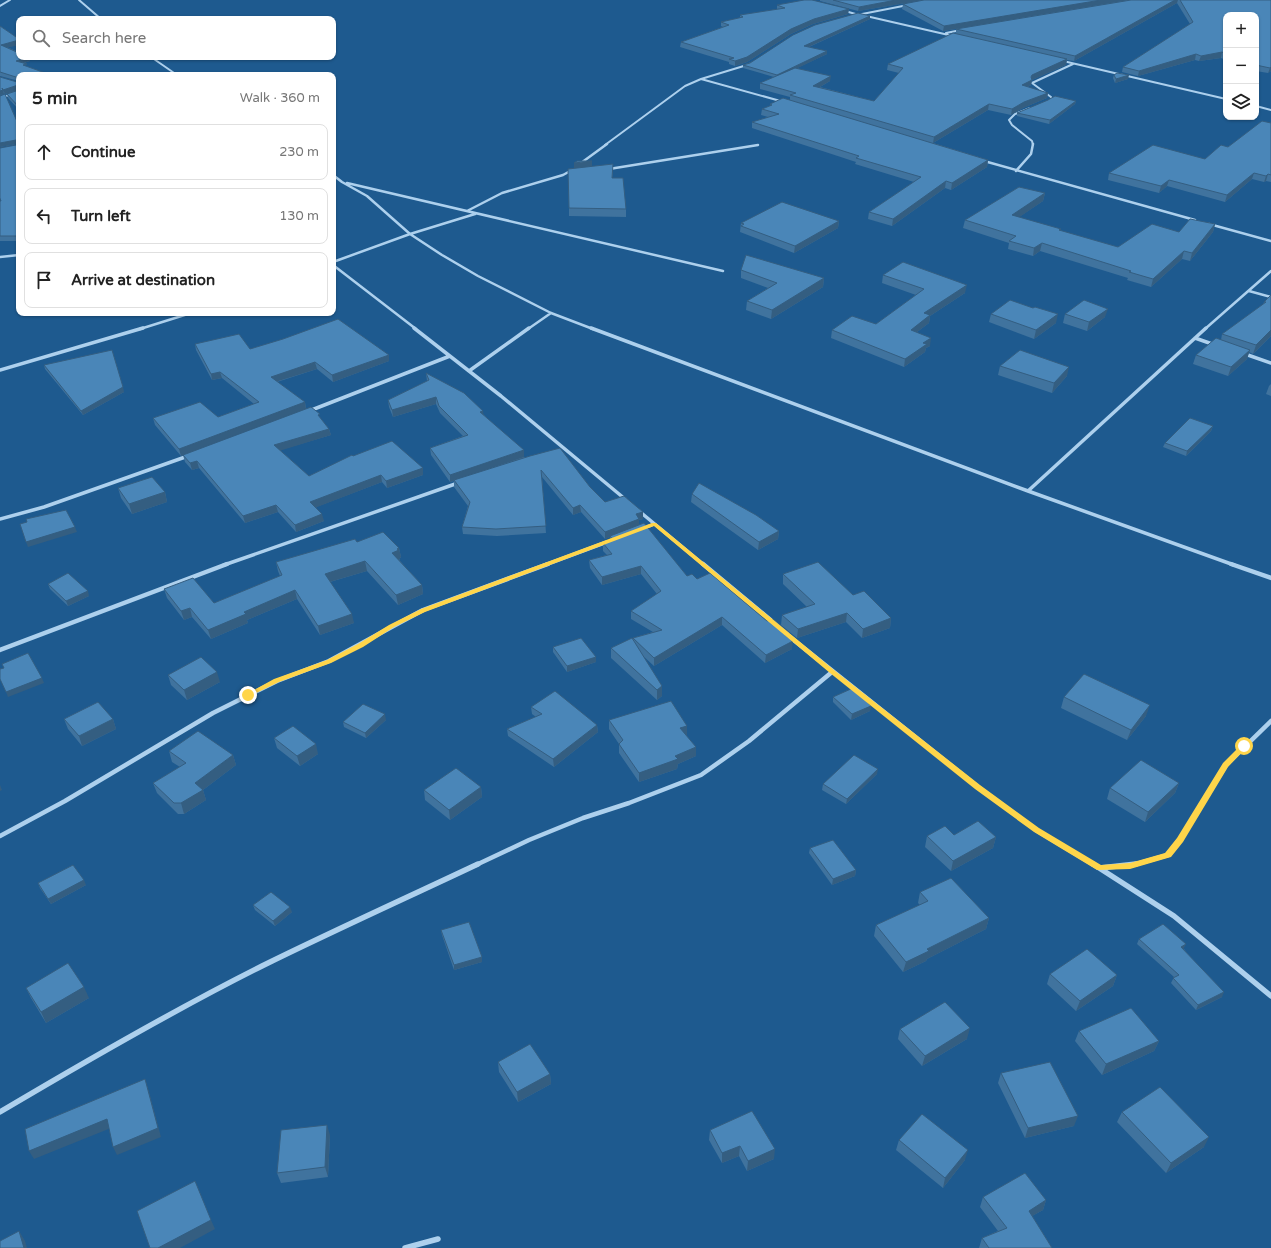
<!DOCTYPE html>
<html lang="en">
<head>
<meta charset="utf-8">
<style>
	body { margin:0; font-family:"Varela Round",sans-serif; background:#f2f2f2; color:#222 }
	.controls { position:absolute; right:12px; top:12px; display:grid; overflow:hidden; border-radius:8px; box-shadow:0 1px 3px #0004 }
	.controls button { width:36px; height:36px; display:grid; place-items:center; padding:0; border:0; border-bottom:1px solid #e0e0e0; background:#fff; color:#222; font:20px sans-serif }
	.stop { position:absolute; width:12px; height:12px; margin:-9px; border:3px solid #ffd54a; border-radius:50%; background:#fff }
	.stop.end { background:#ffd54a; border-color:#fff; box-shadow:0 1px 4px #0008 }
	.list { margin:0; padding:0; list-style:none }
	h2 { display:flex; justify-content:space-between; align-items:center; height:52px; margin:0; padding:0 16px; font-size:17px }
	h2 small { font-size:13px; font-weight:400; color:#767676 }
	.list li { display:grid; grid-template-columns:26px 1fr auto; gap:12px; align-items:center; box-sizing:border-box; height:56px; margin:0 8px 8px; padding:0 8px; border:1px solid #e0e0e0; border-radius:8px }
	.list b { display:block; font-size:15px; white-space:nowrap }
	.list em { font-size:13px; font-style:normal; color:#767676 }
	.icon { flex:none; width:22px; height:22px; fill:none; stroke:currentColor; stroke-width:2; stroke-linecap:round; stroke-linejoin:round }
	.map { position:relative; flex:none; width:1271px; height:1248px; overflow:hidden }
	.search { position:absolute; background:#fff; box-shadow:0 1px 3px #0004; left:16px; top:16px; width:320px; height:44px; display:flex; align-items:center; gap:10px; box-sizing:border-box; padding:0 14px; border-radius:8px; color:#767676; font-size:15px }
	.panel { position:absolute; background:#fff; box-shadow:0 1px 3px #0004; left:16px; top:72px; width:320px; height:244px; border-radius:8px }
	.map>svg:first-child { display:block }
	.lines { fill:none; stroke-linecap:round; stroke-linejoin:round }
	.minor-far4 { stroke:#add0ed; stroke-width:2 }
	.minor-far3 { stroke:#add0ed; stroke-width:2.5 }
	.minor-far2 { stroke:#add0ed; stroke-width:3.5 }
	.minor-far1 { stroke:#add0ed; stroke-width:4.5 }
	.minor { stroke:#add0ed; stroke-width:5.5 }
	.wall { fill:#40739e }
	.shaded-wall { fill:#345e81 }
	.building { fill:#4a86b8; stroke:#345e81 }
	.route { fill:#ffd54a }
</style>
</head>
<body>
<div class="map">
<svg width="1271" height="1248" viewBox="0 0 1271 1248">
	<rect width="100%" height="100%" fill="#1e5a8f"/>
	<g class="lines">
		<path class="minor-far4" d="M79 0 101 19
			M0 6 10 0
			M845 11 859 15
			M857 15 908 5
			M866 16 953 36
			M946 33 961 30
			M151 57 177 75
			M1063 61 1226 99
			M701 79 784 102
			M0 98 19 92
			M1049 101 1052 99 1051 97 1032 83 1073 64
			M1256 106 1271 110
			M1030 108 1015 114 1009 120 1012 125 1032 141 1033 145
			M605 145 685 86 701 79 747 65"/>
		<path class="minor-far3" d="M984 161 1195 220
			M581 163 607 144
			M609 169 758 145
			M1016 171 1031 154 1033 144
			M333 175 342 182 367 196 410 234 442 255 478 276 551 313 593 329
			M347 183 723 271
			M467 211 502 193 563 175 572 170
			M1209 224 1271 241
			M0 257 19 255
			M333 262 410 234 475 214
			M333 265 416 329
			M1249 291 1271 297
			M140 329 191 313
			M528 329 551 313
			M1205 329 1271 271"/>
		<path class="minor-far2" d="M414 328 501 396 625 499
			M591 328 1028 491 1234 565
			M1195 338 1215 345
			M1245 354 1271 363
			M0 370 143 328
			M469 371 529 328
			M309 411 450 356
			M1028 491 1206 328
			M639 511 704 565
			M0 519 44 507 188 456
			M642 529 654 524
			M224 565 458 483
			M545 565 607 542"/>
		<path class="minor-far1" d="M703 564 774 623
			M1231 564 1271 578
			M785 633 978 787 1036 830 1094 865
			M0 650 227 564
			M0 836 65 801 213 713 277 681 329 661 423 610 548 564
			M476 865 529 840 583 818 629 803 701 775 749 741 832 672
			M1133 865 1168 855 1180 840 1226 765 1271 721"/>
		<path class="minor" d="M1093 864 1174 916 1271 996
			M1100 868 1136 864
			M0 1112C86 1061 172 1011 262 966 333 931 406 898 478 864
			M405 1248 438 1239"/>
	</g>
	<path class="wall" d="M820 0H924L858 11 820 1Z
		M1131 0H1271V71L1268 73 1256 71V15H1226V60L1221 58 1199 61 1195 60 1138 76 1122 72 1123 67 1190 24 1177 3 1074 61 1067 60 1066 65 1032 80 1031 85 1028 87 1048 93 1047 98 1023 108 1011 115 988 110 933 143 988 160 987 167 951 190 945 188 892 226 868 219 869 212 914 182 855 164 856 162 752 128V122L768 117 761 115 762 109 770 106V104L790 100V97L760 89V83L774 77 743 68V65L870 16V19L809 47 827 54 797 68 830 81 820 87 874 101 899 73 887 70 888 64 956 34V29L943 31 902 9 903 4Z
		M777 5 849 9 848 14 813 24 791 34 747 62 735 66 729 64V62L680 47 681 42 723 27 721 26V22L740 18V15L777 10Z
		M0 26 19 39V45L7 47 29 57 30 61 24 63 19 75V90L5 94 4 93V94L0 95V77L17 82 19 81 0 76Z
		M1114 75 1128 79 1115 83 1113 78Z
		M19 90V110L8 98 7 94Z
		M1076 101 1075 104 1049 124 1017 116V113Z
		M1271 123V182L1266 181 1264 182 1252 179 1225 202 1167 186 1159 193 1108 180 1109 173 1205 159Z
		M19 126V241H0V201H1L17 144 0 147Z
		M592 161V166L613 172 612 178 626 209V217L569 216V208L574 168Z
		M1045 193 1043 201 1019 217 1060 231 1118 247 1215 224 1213 232 1190 261 1182 259 1151 287 1127 280 1128 278 1040 251 1033 256 1008 249 1009 243 963 228 965 220Z
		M839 221 838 228 794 253 740 232 741 223Z
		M741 270 824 278 823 287 771 319 746 310 747 301 768 288 741 278Z
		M883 275 965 293 930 316 929 323 917 332 930 346 926 348 925 352 904 367 831 338 832 330 876 324 916 295 882 283Z
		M1271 295V336L1253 354 1249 352 1247 359 1228 376 1193 364 1196 355 1221 340 1222 334 1263 305 1264 302Z
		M991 314 1056 323 1034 339 989 322Z
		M1065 314 1105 317 1087 331 1063 323Z
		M195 344 250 349 389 355V361L333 382 317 369 277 382 305 402 306 409 321 419 329 429 331 435 280 450 309 476 353 456 423 475 387 488 382 482 316 507 324 521 296 532 278 512 245 523 199 468 192 470 185 462 183 455 181 456 155 425 153 418 218 417 254 404 222 378 212 380 196 350Z
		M44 365 124 392 83 415 45 369Z
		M1000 366 1067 376 1052 393 998 375Z
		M426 373 484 415 524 457 590 487 605 502 643 512V519L639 520V525L687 576 697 579 767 621 789 638 792 649 765 663 722 625 654 666 642 655 662 696 657 700 611 658V648L633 640V638L653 632 631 619V611L657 594 641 574 602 585 590 568 589 560 607 555 603 551V543L610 541V537L605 539 581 512 573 515 542 477 546 533 497 536 463 534 462 527 468 506 454 487V481L450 482 431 455 430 448 463 436 440 413 436 404 393 417 389 407 388 400 427 381Z
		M1271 384V396L1266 394 1269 386Z
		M1213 426 1211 431 1186 456 1163 447 1165 443Z
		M118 488 165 492 167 502 132 514 121 498Z
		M692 494 779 531 778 539 758 550 691 502Z
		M357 542 399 548 401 557 400 558V559L399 560 422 585 423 594 398 605 367 571 330 582 354 623 320 635 297 599 247 620 248 623 211 639 192 617 184 620 167 598 164 589 214 603 280 576 278 571 276 562Z
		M783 574 853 595 891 618 890 628 862 638 846 622 797 638 781 625 782 615 807 607 783 584Z
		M48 584 89 596 68 606 50 589Z
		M553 647 596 657V662L567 672 553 652Z
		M168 675 220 682 187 700 171 685Z
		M833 697 870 711 851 720 833 702Z
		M1064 697 1146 716 1127 740 1061 708Z
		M531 707 597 725 598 732 554 767 508 736 507 729 536 717 532 714Z
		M64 719H113L116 729 82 746 68 729Z
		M386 720 366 738 344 727 343 722Z
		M609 720 687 735 686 736 696 747V756L678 764 677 769 639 782 619 753V744L609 729Z
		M274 738 318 754 300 766 277 748Z
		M169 751 233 755 236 765 203 790 206 800 184 814H178L157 793 153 783 180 767 172 762Z
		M877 774 846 804 822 790 823 784Z
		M1179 783 1175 793 1145 822 1107 799 1110 788Z
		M481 787 482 797 450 820 425 800 424 790Z
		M954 835 996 837 993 848 951 871 925 847 927 836Z
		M810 848 856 870 855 876 832 885 809 853Z
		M38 883 86 885 51 904 40 888Z
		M920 892 989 918 986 929 927 959 926 961 903 972 874 936 876 925 920 905 918 903Z
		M253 905 292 912 275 926 255 910Z
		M441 930 482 957V962L454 970 442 935Z
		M1139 939 1184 949 1222 997 1196 1010 1171 983 1174 977 1137 944Z
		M1050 974 1117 975 1113 986 1076 1011 1047 984Z
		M26 988 89 998 46 1023 31 998Z
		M900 1029 967 1039 922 1066 898 1039Z
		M1079 1031 1159 1041 1154 1051 1102 1075 1075 1041Z
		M498 1062 550 1074 551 1084 518 1102 499 1072Z
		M1001 1073 1074 1126 1025 1138 998 1083Z
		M1122 1112 1204 1147 1166 1173 1117 1122Z
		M710 1130 774 1159 747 1171 739 1156 722 1163 709 1140Z
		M330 1135 328 1177 281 1183 277 1173Z
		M899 1140 965 1160 943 1188 896 1150Z
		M983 1197 1046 1200 1043 1210 1032 1216 1052 1248H979L982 1238 998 1231 980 1207Z"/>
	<path class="shaded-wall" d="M896 0H924L858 11 859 7Z
		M1101 0H1129L943 31 944 26Z
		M1175 0H1178L1177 3 1074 61 1075 56Z
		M849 9 848 14 813 24 791 34 747 62 735 66V61L791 29 814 19Z
		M870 16V19L804 49V46Z
		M19 40V45L2 49 1 45Z
		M827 51V54L777 78V75Z
		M1222 52 1221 58 1199 61 1201 56Z
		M1196 54 1195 60 1138 76 1139 71Z
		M29 57 30 61 17 65 16 61Z
		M1067 59 1066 65 1032 80 1031 85 1020 91 1022 85 1031 77 1032 75Z
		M1271 67V71L1268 73 1270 68Z
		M1129 75 1128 79 1115 83 1116 79Z
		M831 76 830 81 813 91V86Z
		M18 85 19 90 5 94 3 90Z
		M3 90 4 94 0 95V91Z
		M1048 93 1047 98 1023 108 1011 115 1012 109 1024 102Z
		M1076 101 1075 104 1049 124 1050 120Z
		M989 104 988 110 933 143 934 137Z
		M16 140 17 144 0 147V143Z
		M988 160 987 167 951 190 952 183Z
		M592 161V169L574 170V163Z
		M1254 173 1252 179 1225 202 1227 195Z
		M1268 174 1266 181 1264 182 1266 176Z
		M1169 180 1167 186 1159 193 1161 186Z
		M946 181 945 188 892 226 893 219Z
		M1045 193 1043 201 1011 223 1012 215Z
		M839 221 838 228 794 253 795 246Z
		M1215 224 1213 232 1190 261 1192 253Z
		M1042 243 1040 251 1033 256 1034 248Z
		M1184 251 1182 259 1151 287 1153 279Z
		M824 278 823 287 771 319 772 310Z
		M967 285 965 293 930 316 929 323 909 338 911 330 924 313Z
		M1108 309 1105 317 1087 331 1089 322Z
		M1058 314 1056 323 1034 339 1036 330Z
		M1271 330V336L1253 354 1256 345Z
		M931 338 930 346 926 348 925 352 904 367 905 359 923 343Z
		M1250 350 1247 359 1228 376 1231 367Z
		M389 355V361L333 382 332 375Z
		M315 362 317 369 272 383 271 377Z
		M1069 367 1067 376 1052 393 1054 383Z
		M220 372 222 378 212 380 211 374Z
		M123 387 124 392 83 415 81 411Z
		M436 397V404L393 417 392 410Z
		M305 402 306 409 181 456 179 449Z
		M483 411 484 417 480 412Z
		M1213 426 1211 431 1186 456 1187 451Z
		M329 429 331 435 276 452 274 445Z
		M524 450V457L450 482V475Z
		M197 461 199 468 192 470 190 463Z
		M423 468V475L387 488 386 481Z
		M381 475 382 482 312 509 310 502Z
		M165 492 167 502 132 514 129 504Z
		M276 505 278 512 245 523 243 516Z
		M580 505 581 512 573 515V508Z
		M643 512V519L639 520V526L610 536V537L605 539V532L636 514Z
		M322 514 324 521 296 532 295 525Z
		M75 527 77 532 28 547 26 542Z
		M779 531 778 539 758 550 759 542Z
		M399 548 401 557 400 558V559L394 562 392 553 397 549Z
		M365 561 367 571 326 583 325 574Z
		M641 566V574L602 585V577Z
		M422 585 423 594 398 605 396 595Z
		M295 590 297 599 247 620 248 623 211 639 208 630 244 612Z
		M88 591 89 596 68 606 66 601Z
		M190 608 192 617 184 620 181 611Z
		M847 613 846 622 797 638 798 629Z
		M352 614 354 623 320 635 318 626Z
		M722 617V625L654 666V658Z
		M891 618 890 628 862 638 863 629Z
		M790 633 789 641 785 635Z
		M793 641 792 649 765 663 766 655Z
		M596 657V662L567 672V666Z
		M217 672 220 682 187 700 184 690Z
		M42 678 44 683 8 697 6 692Z
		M662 686V696L657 700V690Z
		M1150 705 1146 716 1127 740 1131 730Z
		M871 706 870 711 851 720 852 714Z
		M385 714 386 720 366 738 365 733Z
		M113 719 116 729 82 746 79 736Z
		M597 725 598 732 554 767 553 759Z
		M687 726V735L680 738V728Z
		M316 744 318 754 300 766 297 756Z
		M696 747V756L678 764 677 769 639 782V773L675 756Z
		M233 755 236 765 203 790 206 800 184 814 181 803 195 783Z
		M878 769 877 774 846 804 847 799Z
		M1179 783 1175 793 1145 822 1148 812Z
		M0 785 2 790 0 791Z
		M481 787 482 797 450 820 449 810Z
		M996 837 993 848 951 871 953 861Z
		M856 870 855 876 832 885 833 879Z
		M84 880 86 885 51 904 48 899Z
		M290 907 292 912 275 926 273 921Z
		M989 918 986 929 927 959 926 961 903 972 906 962 927 949Z
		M1186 944 1183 950 1181 947Z
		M482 957V962L454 970V965Z
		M1117 975 1113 986 1076 1011 1080 1001Z
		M84 987 89 998 46 1023 41 1012Z
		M1224 992 1222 997 1196 1010 1198 1005Z
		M970 1028 967 1039 922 1066 925 1056Z
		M1159 1041 1154 1051 1102 1075 1106 1064Z
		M550 1074 551 1084 518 1102 517 1092Z
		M145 1079 148 1088 161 1137 117 1155 113 1147Z
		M1078 1116 1074 1126 1025 1138 1028 1128Z
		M107 1119 111 1128 34 1159 29 1151Z
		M327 1125 330 1135 328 1177 325 1167Z
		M1209 1137 1204 1147 1166 1173 1171 1163Z
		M740 1146 739 1156 722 1163V1153Z
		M775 1149 774 1159 747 1171 748 1161Z
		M968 1150 965 1160 943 1188 945 1178Z
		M1046 1200 1043 1210 1025 1220 1029 1211Z
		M211 1220 215 1229 180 1248H158Z
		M19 1231 25 1241 27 1248H24Z"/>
	<path class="building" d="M804 0H812L849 9 814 19 791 29 747 57 735 61 729 59 734 58 681 42 729 25 721 22 743 17 740 15 785 8 777 5Z
		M833 0H896L859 7Z
		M924 0H1101L944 26 903 4Z
		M1131 0H1175L1075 56 956 29Z
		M1180 0H1271V67L1270 68 1256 65V15H1226V54L1222 52 1201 56 1196 54 1139 71 1123 67 1193 22Z
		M858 13 870 16 804 46 827 51 777 75 743 65 750 63 793 35 815 25Z
		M0 26 19 39V40L1 45 19 53V57H29L16 61 27 64 23 65 51 75H19V78L0 72Z
		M953 33 1067 59 1032 75 1031 77 1032 80 1022 85 1048 93 1024 102 1012 109 989 104 934 137 790 95 796 93 760 83 795 68 831 76 813 86 874 101 903 68 888 64Z
		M1117 73 1129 75 1116 79 1114 75Z
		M0 77 17 82 19 81V86L18 85 3 90 2 88 3 90 0 91Z
		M19 90V107L7 94Z
		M5 94 19 126V236H0V201H1L0 198V148L16 145 18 142 16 140 0 143V96Z
		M1055 96 1076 101 1050 120 1017 113 1048 100Z
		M783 98 988 160 952 183 946 181 893 219 869 212 921 177 856 158 859 156 752 122 779 114 762 109 772 105 770 104Z
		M1262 121 1271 123V175L1268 174 1266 176 1254 173 1227 195 1169 180 1161 186 1109 173 1153 145 1205 159 1221 145 1228 147Z
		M577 161H592L574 163Z
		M613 164 612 178H623L626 209 569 208 568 169Z
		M1019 187 1045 193 1012 215 1061 229 1059 230 1118 247 1152 224 1179 232 1190 219 1215 224 1192 253 1184 251 1153 279 1129 272 1131 271 1042 243 1034 248 1009 241 1016 236 965 220Z
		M782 202 839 221 795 246 741 226 744 224 741 223Z
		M746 255 824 278 772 310 747 301 777 283 741 270Z
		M903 262 967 285 924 313 930 315 911 330 931 338 923 343 927 344 905 359 832 330 852 316 876 324 924 289 883 275Z
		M1271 295V330L1256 345 1222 334 1266 302H1264Z
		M1010 300 1033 308 1035 307 1058 314 1036 330 991 314Z
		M1084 300 1108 309 1089 322 1065 314Z
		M338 319 389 355 332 375 315 362 271 377 305 402 179 449 153 418 200 402 218 417 259 402 220 372 211 374 195 344 239 334 250 349 283 339Z
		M1216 338 1250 350 1231 367 1196 355Z
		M112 350 123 387 81 411 44 365Z
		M1020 350 1069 367 1054 383 1000 366Z
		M426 373 464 393 483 411 480 412 524 450 450 475 430 448 468 435 439 406 436 397 392 410 388 400 429 380Z
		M311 407 320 414 318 415 329 429 274 445 309 476 352 455 353 456 392 441 423 468 386 481 381 475 310 502 322 514 295 525 276 505 243 516 197 461 190 463 183 455Z
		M1190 418 1213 426 1187 451 1165 443Z
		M560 448 590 487 605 502 624 496 643 512 636 514 639 519 605 532 580 505 573 508 541 470 546 526 496 529 462 527 470 502 454 480 530 456Z
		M152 477 165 492 129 504 118 488Z
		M699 483 756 515 779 531 759 542 692 494Z
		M66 510 75 527 26 542 20 524 27 522 26 519Z
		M644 523 687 576 692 574 697 579 710 573 767 621 773 619 790 633 785 635 793 641 766 655 722 617 654 658 633 638 662 630 631 611 661 591 641 566 602 577 589 560 612 554 603 543 613 540 610 536Z
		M383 532 399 548 397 549 399 550 392 553 422 585 396 595 365 561 325 574 352 614 318 626 295 590 244 612 246 614 208 630 190 608 181 611 164 589 193 578 214 603 282 575 276 562 355 539 357 542Z
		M818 562 853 595 864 591 891 618 863 629 847 613 798 629 782 615 815 604 783 574Z
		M68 573 88 591 66 601 48 584Z
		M581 638 596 657 567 666 553 647Z
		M632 638 662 686 657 690 611 648Z
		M28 653 42 678 6 692 0 679V669L4 668 2 664Z
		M201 657 217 672 184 690 168 675Z
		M1084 674 1150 705 1131 730 1064 697Z
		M853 688 871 706 852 714 833 697Z
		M555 691 597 725 553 759 507 729 542 714 531 707Z
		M671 701 687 726 680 728 696 747 675 756 678 759 639 773 619 744 623 740 609 720Z
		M98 702 113 719 79 736 64 719Z
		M363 704 385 714 365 733 343 722Z
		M293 726 316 744 297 756 274 738Z
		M198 731 233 755 195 783 203 790 181 803H174L153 783 186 763 169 751Z
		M854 755 878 769 847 799 823 784Z
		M1141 760 1179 783 1148 812 1110 788Z
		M456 768 481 787 449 810 424 790Z
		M978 821 996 837 953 861 927 836 945 826 954 835Z
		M833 840 856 870 833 879 810 848Z
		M73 865 84 880 48 899 38 883Z
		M951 878 989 918 927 949 929 951 906 962 876 925 928 901 920 892Z
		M271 892 290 907 273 921 253 905Z
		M469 922 482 957 454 965 441 930Z
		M1163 924 1186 944 1181 947 1224 992 1198 1005 1173 978 1179 975 1139 939Z
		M1087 949 1117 975 1080 1001 1050 974Z
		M68 963 84 987 41 1012 26 988Z
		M945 1002 970 1028 925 1056 900 1029Z
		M1131 1008 1159 1041 1106 1064 1079 1031Z
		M530 1044 550 1074 517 1092 498 1062Z
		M1050 1062 1078 1116 1028 1128 1001 1073Z
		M145 1079 158 1128 113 1147 107 1119 29 1151 25 1129Z
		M1160 1087 1209 1137 1171 1163 1122 1112Z
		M752 1111 775 1149 748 1161 740 1146 722 1153 710 1130Z
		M922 1114 968 1150 945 1178 899 1140Z
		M327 1125 325 1167 277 1173 281 1130Z
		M1025 1173 1046 1200 1029 1211 1052 1248H989L982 1238 1007 1228 983 1197Z
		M195 1181 211 1220 158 1248H150L137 1211Z
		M19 1231 24 1248H0V1241Z"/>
	<path class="route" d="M652 523H656L834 670 980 785 1039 828 1101 865 1130 863 1165 853 1177 838 1223 763 1242 744 1244 743 1248 746 1228 767 1183 842 1171 857 1130 869 1097 870 1034 832 975 789 830 673 654 526 425 612 394 627 363 647 331 663 279 682 250 696 248 697 245 695 274 679 327 660 358 644 389 625 421 609Z"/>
</svg>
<div class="controls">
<button>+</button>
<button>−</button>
<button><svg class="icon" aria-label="layers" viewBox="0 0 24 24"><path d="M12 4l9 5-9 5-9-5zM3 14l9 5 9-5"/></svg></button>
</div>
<div class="stop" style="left:1244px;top:746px"></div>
<div class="stop end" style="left:248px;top:695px"></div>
<div class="search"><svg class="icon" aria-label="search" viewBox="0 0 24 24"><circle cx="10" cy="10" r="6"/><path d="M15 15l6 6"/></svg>Search here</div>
<section class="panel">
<h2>5 min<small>Walk · 360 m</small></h2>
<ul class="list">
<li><svg class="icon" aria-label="ahead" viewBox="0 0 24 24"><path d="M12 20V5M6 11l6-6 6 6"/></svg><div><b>Continue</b></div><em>230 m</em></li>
<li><svg class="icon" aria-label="left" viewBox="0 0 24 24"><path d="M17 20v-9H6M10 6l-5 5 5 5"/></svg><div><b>Turn left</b></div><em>130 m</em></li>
<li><svg class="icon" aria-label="arrive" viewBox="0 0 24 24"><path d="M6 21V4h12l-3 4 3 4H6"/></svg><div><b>Arrive at destination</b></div></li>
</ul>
</section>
</div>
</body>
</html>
